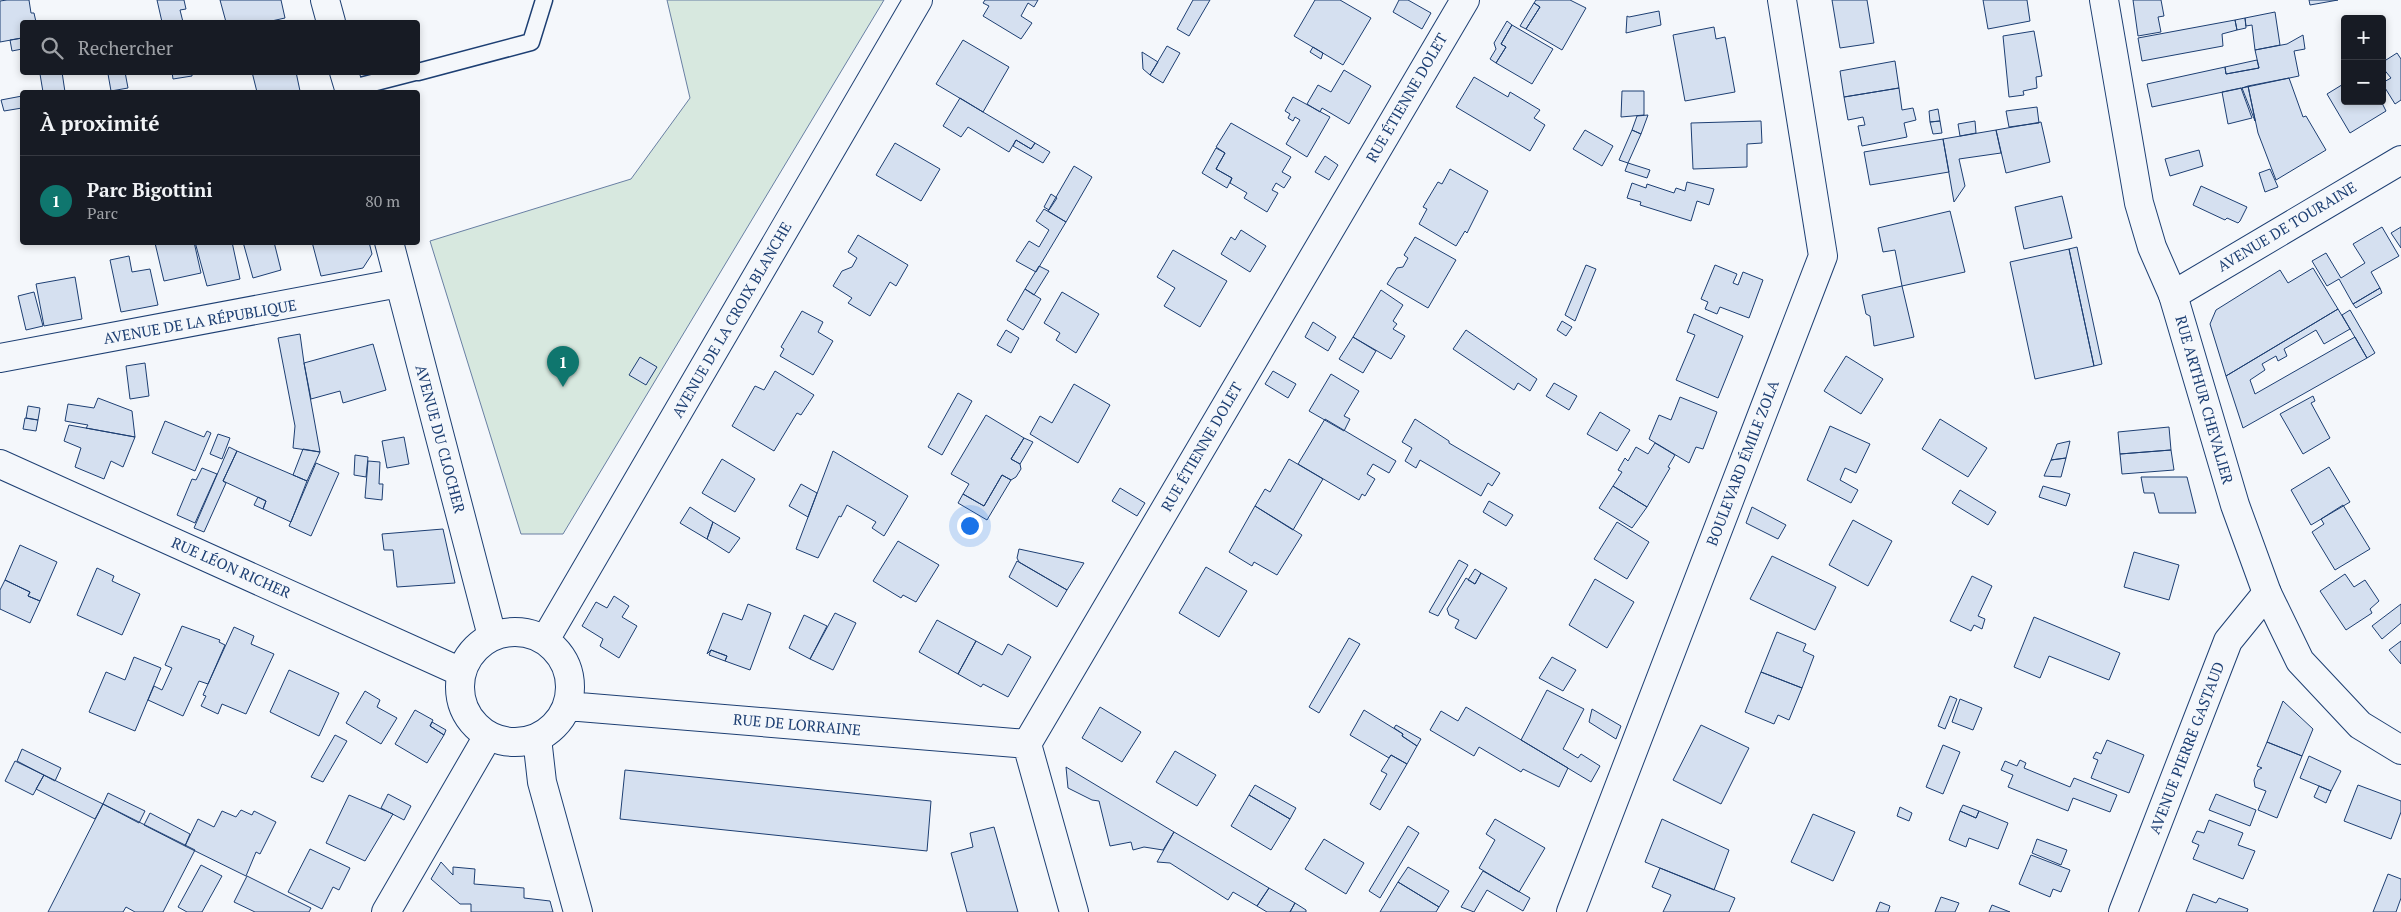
<!DOCTYPE html>
<html lang="fr">
<head>
<meta charset="utf-8">
<style>
	body { margin:0; font-family:"PT Serif",serif; background:#20242c; color:#f1f3f6 }
	.controls { position:absolute; right:15px; top:15px; display:grid; overflow:hidden; border-radius:5px; box-shadow:0 2px 8px #0003 }
	.controls button { width:45px; height:45px; display:grid; place-items:center; padding:0; border:0; border-bottom:1px solid #363941; background:#171b24; color:#f1f3f6; font:25px sans-serif }
	.you { position:absolute; left:969px; top:525px; width:18px; height:18px; margin:-12px; border:4px solid #fff; border-radius:50%; background:#1a73e8; box-shadow:0 0 0 8px #1a73e833 }
	.badge { display:grid; place-items:center; width:32px; height:32px; border-radius:50%; background:#0f766e; color:#fff; font-size:16px; font-weight:700 }
	.pin { position:absolute; translate:-50% -41px; filter:drop-shadow(0 1px 2px #0008) }
	.pin::after { content:''; position:absolute; top:26px; width:18px; height:15px; background:inherit; clip-path:polygon(0 0,100% 0,50% 100%) }
	.list { margin:0; padding:0; list-style:none }
	h2 { display:flex; justify-content:space-between; align-items:center; height:65px; margin:0; padding:0 20px; font-size:21px }
	h2 small { font-size:16px; font-weight:400; color:#9ea1a6 }
	.list li { display:grid; grid-template-columns:32px 1fr auto; gap:15px; align-items:center; box-sizing:border-box; height:90px; padding:0 20px; border-top:1px solid #363941 }
	.list b { display:block; font-size:19px; white-space:nowrap }
	.list p { margin:0; font-size:16px; white-space:nowrap; color:#9ea1a6 }
	.list em { font-size:16px; font-style:normal; color:#9ea1a6 }
	.icon { flex:none; width:28px; height:28px; fill:none; stroke:currentColor; stroke-width:2; stroke-linecap:round; stroke-linejoin:round }
	.map { position:relative; flex:none; width:2401px; height:912px; overflow:hidden }
	.search { position:absolute; background:#171b24; box-shadow:0 2px 8px #0003; left:20px; top:20px; width:400px; height:55px; display:flex; align-items:center; gap:12px; box-sizing:border-box; padding:0 18px; border-radius:5px; color:#9ea1a6; font-size:19px }
	.panel { position:absolute; background:#171b24; box-shadow:0 2px 8px #0003; left:20px; top:90px; width:400px; height:155px; border-radius:5px }
	.map>svg:first-child { display:block }
	.green { fill:#d7e8df; stroke:#687fa3 }
	.building { fill:#d5e0f0; stroke:#1d3f73 }
	.lines { fill:none; stroke-linecap:round; stroke-linejoin:round }
	.lane-casing { stroke:#1d3f73; stroke-width:19 }
	.street-casing { stroke:#1d3f73; stroke-width:30 }
	.secondary-casing { stroke:#1d3f73; stroke-width:30 }
	.lane { stroke:#f4f7fb; stroke-width:16 }
	.street { stroke:#f4f7fb; stroke-width:28 }
	.secondary { stroke:#f4f7fb; stroke-width:28 }
	.labels { text-anchor:middle; stroke-width:4; stroke-linejoin:round; paint-order:stroke }
	.street-label { font-size:15px; fill:#1d3f73; stroke:#f4f7fb }
</style>
</head>
<body>
<div class="map">
<svg width="2401" height="912" viewBox="0 0 2401 912">
	<rect width="100%" height="100%" fill="#f4f7fb"/>
	<path class="green" d="M667 0H884L563 534H521L430 241 631 179 690 98Z"/>
	<path class="building" d="M7 0H29L31 13H34L36 22H22V38L0 42V1Z
		M157 0H184L186 9 180 10 183 22H162Z
		M220 0H281L285 18 267 22H226Z
		M985 0H1038L1034 7 1028 3 1021 16 1032 23 1021 39 983 16 989 6 983 3Z
		M1193 0H1210L1189 36 1177 29Z
		M1315 0H1340L1371 18 1343 65 1294 36Z
		M1399 0H1408L1431 13 1422 29 1393 12Z
		M1536 0H1570L1586 8 1562 50 1526 29 1540 7 1534 3Z
		M1832 0H1867L1874 43 1840 48Z
		M1983 0H2027L2030 21 1988 29Z
		M2133 0H2161L2164 16 2158 17 2161 32 2138 36Z
		M2309 0H2338L2310 5Z
		M1534 3 1540 7 1526 29 1520 26Z
		M1659 11 1661 25 1626 33 1627 16 1629 17Z
		M2275 12 2280 45 2255 50 2252 25 2246 26 2245 18Z
		M2245 18 2246 28 2237 30 2235 20Z
		M2235 20 2237 30 2222 34 2223 46 2142 61 2138 38Z
		M1507 21 1512 25 1501 44 1506 47 1496 63 1490 59 1496 49 1494 43Z
		M1512 25 1553 49 1532 84 1496 63 1506 47 1501 44Z
		M1714 27 1716 39 1725 37 1735 92 1685 101 1673 35Z
		M2034 31 2042 76 2036 77 2037 88 2023 91 2024 95 2009 97 2003 36Z
		M2303 35 2305 49 2294 51 2299 76 2152 107 2147 84 2225 67 2226 74 2259 68 2255 50 2287 44Z
		M22 38V49L12 51 10 40Z
		M963 40 1009 67 983 112 936 84Z
		M1167 46 1180 53 1163 83 1150 75Z
		M1313 47 1323 53 1321 59 1310 52Z
		M1142 52 1158 62 1150 75 1143 69Z
		M2382 53 2386 60 2397 53 2401 59V100L2395 104 2382 83 2391 78 2382 67Z
		M2257 60 2259 68 2226 74 2225 67Z
		M1895 61 1899 88 1844 97 1840 71Z
		M1344 70 1371 86 1349 124 1322 108 1320 112 1307 104 1318 85 1331 92Z
		M48 72H62L65 92H43L40 74Z
		M125 72 128 88 111 91 108 74Z
		M172 72H192V76L173 79Z
		M252 72H296L300 91 257 92Z
		M1474 77 1508 97 1510 92 1540 110 1534 118 1545 125 1530 151 1456 107Z
		M2289 78 2303 117 2306 116 2326 150 2276 180 2258 133 2248 86Z
		M2345 83V101H2381L2386 111 2350 133 2327 94Z
		M2248 86 2255 120V121L2242 88Z
		M1899 88 1902 110 1913 108 1916 120 1904 123 1907 137 1862 146 1858 126 1865 125 1863 117 1848 120 1844 97Z
		M2241 88 2252 118 2228 124 2222 92Z
		M1622 91H1644V115L1621 117Z
		M22 96V108L4 111 1 100Z
		M1293 97 1330 117 1307 157 1286 144 1300 120 1295 117 1293 121 1288 118 1290 114 1285 111Z
		M960 98 983 112 1035 143 1031 149 1016 140 1009 152 968 127 961 137 943 126Z
		M2037 107 2039 123 2009 127 2006 111Z
		M1938 109 1940 121 1930 122 1929 111Z
		M1648 115 1641 134 1632 130 1637 116Z
		M1761 121 1762 143 1747 144V167L1693 169 1691 123Z
		M1940 121 1942 133 1933 134 1930 122Z
		M1975 121 1976 133 1960 136 1958 124Z
		M2041 122 2050 162 2006 173 1996 130Z
		M1231 123 1291 157 1282 172 1291 177 1284 188 1276 183 1272 190 1278 193 1267 212 1244 198 1247 193 1230 183 1232 178 1216 169 1225 153 1216 147Z
		M1585 130 1613 146 1602 166 1573 149Z
		M1632 130 1641 134 1628 163 1619 160Z
		M1996 130 2001 153 1959 159 1965 186 1954 202 1943 139Z
		M1943 139 1949 172 1870 185 1864 152Z
		M1016 140 1031 149 1035 143 1050 152 1043 163 1013 146Z
		M895 143 940 169 921 201 876 175Z
		M1216 148 1225 153 1216 169 1232 178 1227 188 1202 173Z
		M2199 150 2203 166 2170 176 2165 159Z
		M1325 156 1338 165 1329 180 1315 172Z
		M1628 163 1650 170 1647 178 1625 171Z
		M1074 166 1092 177 1066 222 1048 211Z
		M1450 169 1488 191 1467 233 1465 231 1456 246 1419 224 1427 209 1423 207 1438 182 1442 184Z
		M2270 169 2278 187 2265 192 2259 173Z
		M1687 182 1714 189 1709 205 1697 201 1691 221 1640 205 1641 202 1627 198 1632 183 1646 188 1647 184 1674 193 1676 188 1685 191Z
		M2201 186 2247 207 2240 221 2238 223 2227 218 2225 220 2193 205Z
		M1051 194 1057 198 1049 210 1044 207Z
		M2062 196 2072 238 2024 249 2015 207Z
		M1044 209 1066 222 1036 272 1016 261 1029 241 1039 247 1049 230 1036 221Z
		M1950 211 1965 272 1902 286 1895 250 1883 252 1878 228Z
		M2382 227 2399 256 2371 272 2380 288 2353 304 2339 279 2327 286 2312 261 2326 253 2341 278 2365 263 2353 244Z
		M2401 227V248L2391 233Z
		M1241 230 1266 246 1250 272 1221 254 1231 237 1235 240Z
		M858 235 908 265 896 286 890 282 870 316 848 303 852 298 833 286 842 271 852 267 857 258 848 252Z
		M1415 237 1456 260 1428 308 1387 284 1397 268 1403 267 1408 258 1404 255Z
		M194 242 201 273 164 281 155 243Z
		M195 242H232L240 279 207 286Z
		M243 242H274L281 270 253 278Z
		M312 242H369L372 254 363 268 321 276Z
		M2077 247 2102 364 2094 366 2069 249Z
		M2069 249 2094 366 2035 379 2010 262Z
		M1173 250 1227 281 1200 327 1164 306 1175 288 1157 277Z
		M129 256 132 272 150 269 158 305 121 312 110 260Z
		M1586 265 1596 269 1575 321 1565 315Z
		M1715 265 1737 274 1733 283 1738 285 1743 272 1763 280 1749 318 1720 307 1717 314 1705 309 1708 302 1701 299Z
		M1039 266 1049 271 1034 295 1025 289Z
		M2313 268 2338 309 2226 376 2210 324 2216 310 2280 270 2288 283Z
		M75 277 82 319 44 326 36 284Z
		M1902 286 1914 337 1874 346 1870 316 1866 314 1862 295Z
		M2380 288 2382 293 2356 308 2353 304Z
		M1025 289 1041 299 1023 330 1007 320Z
		M1381 290 1403 305 1393 321 1397 324 1393 329 1405 336 1391 359 1353 337Z
		M34 292 43 326 26 330 18 296Z
		M1062 292 1099 314 1076 353 1056 340 1060 333 1044 323Z
		M2338 309 2350 329 2324 344 2316 330 2284 349 2287 356 2278 361 2276 356 2262 364 2265 370 2250 380 2255 394 2355 337 2367 358 2243 428 2226 376Z
		M2350 310 2375 353 2367 358 2342 315Z
		M802 311 823 322 818 332 833 341 813 375 780 356 784 349 781 347Z
		M1694 314 1743 336 1718 398 1676 380 1695 335 1687 332Z
		M1562 321 1572 327 1566 336 1557 330Z
		M1313 322 1336 337 1328 351 1305 337Z
		M1006 330 1019 338 1011 353 997 345Z
		M1466 330 1537 379 1530 391 1518 383 1514 390 1453 349Z
		M300 334 304 363 320 452 293 448 295 426 278 338Z
		M1353 337 1376 351 1363 373 1339 359Z
		M373 344 386 390 343 403 340 391 311 399 304 363Z
		M1846 356 1883 379 1861 414 1824 391Z
		M640 357 657 367 646 385 629 375Z
		M145 363 149 396 130 399 126 366Z
		M775 371 814 395 801 415 797 413 774 451 732 426 755 386 764 390Z
		M1273 371 1296 384 1288 398 1265 384Z
		M1331 374 1359 391 1344 416 1350 419 1344 431 1309 411Z
		M1554 383 1577 396 1569 410 1546 396Z
		M1074 384 1110 405 1078 463 1030 434 1040 416 1052 423Z
		M958 393 972 401 942 455 928 447Z
		M2313 396 2315 401 2311 403 2330 438 2303 454 2280 414Z
		M1680 397 1717 412 1703 449 1696 447 1689 463 1649 439 1659 415 1671 420Z
		M98 398 132 411 135 437 86 428 88 425 65 421 68 404 94 408Z
		M28 406 40 408 38 420 26 418Z
		M1600 412 1630 430 1617 451 1587 434Z
		M986 415 1024 438 1011 459 1020 464 1021 469 1016 477 1011 480 1002 475 984 506 963 494 969 484 951 474Z
		M25 418 38 420 36 431 23 429Z
		M1325 419 1396 461 1389 473 1373 464 1367 474 1375 479 1365 496 1362 494 1359 500 1298 464Z
		M1415 419 1449 441V443L1500 473 1492 486 1488 483 1481 496 1420 460 1416 468 1405 461 1412 448 1402 442Z
		M1940 419 1987 448 1968 477 1922 449Z
		M165 421 204 437 207 431 211 433 195 471 152 453Z
		M69 425 135 437 123 467 111 461 104 479 75 467 81 448 64 441Z
		M1830 426 1870 444 1856 473 1845 468 1840 480 1858 490 1851 503 1807 480Z
		M2169 427 2171 450 2120 454 2118 432Z
		M218 434 230 438 222 459 210 454Z
		M404 437 409 464 387 468 382 441Z
		M1024 438 1033 442 1020 464 1011 459Z
		M2070 441 2066 458 2051 460 2057 444Z
		M1655 443 1675 455 1668 467 1670 468 1647 507 1613 486 1622 472 1618 470 1625 458 1628 461 1636 447 1648 454Z
		M229 447 237 451 223 481 226 483 204 532 194 528Z
		M303 449 320 452 307 481 293 475Z
		M2171 450 2174 470 2122 474 2120 454Z
		M237 451 307 481 291 522 263 509 266 501 223 481Z
		M833 451 908 496 884 536 872 528 876 522 847 505 841 517 839 516 818 558 796 549Z
		M355 455 368 457 366 477 354 475Z
		M2066 458 2061 477 2044 476 2051 460Z
		M722 459 755 479 735 512 702 493Z
		M1289 459 1323 479 1293 530 1255 506 1265 489 1270 492Z
		M368 461 380 462 379 484H383L382 500 365 498Z
		M316 463 339 473 311 536 289 526Z
		M2329 467 2350 502 2311 525 2291 490Z
		M202 468 217 474 195 523 177 515 192 479 196 480Z
		M1002 475 1011 480 987 520 958 503 963 494 984 506Z
		M2141 477H2187L2196 513H2159L2154 493H2144Z
		M801 484 817 493 808 517 789 506Z
		M1613 486 1647 507 1632 528 1599 508Z
		M2043 486 2070 494 2066 506 2039 497Z
		M1120 488 1145 503 1137 516 1112 501Z
		M1960 490 1996 512 1988 525 1952 503Z
		M258 497 266 501 263 509 254 505Z
		M1489 501 1513 515 1506 526 1483 512Z
		M2343 505 2370 549 2335 570 2312 532 2324 524 2321 519Z
		M1255 506 1302 535 1277 575 1254 562 1252 566 1229 552Z
		M690 507 713 522 707 539 680 523Z
		M1752 507 1786 525 1778 539 1746 523Z
		M1853 520 1892 541 1868 586 1829 565Z
		M713 522 740 538 729 553 707 539Z
		M1617 522 1649 542 1627 579 1594 559Z
		M443 529 455 583 397 587 393 550H384L382 534Z
		M898 541 939 565 916 602 903 595 901 598 873 581Z
		M20 545 57 562 40 601 28 596 30 592 5 580Z
		M1019 549 1084 563 1067 590 1019 562 1017 558Z
		M2134 552 2179 565 2169 600 2124 587Z
		M1772 556 1836 587 1815 630 1750 599Z
		M1459 560 1468 565 1438 616 1429 612Z
		M1017 561 1067 590 1057 607 1009 577Z
		M1206 567 1247 591 1219 637 1179 613Z
		M97 568 114 576 112 581 140 594 122 635 77 615Z
		M1475 569 1481 573 1475 584 1468 580Z
		M1481 573 1507 588 1476 639 1455 628 1459 620 1449 615 1447 609 1466 578 1475 584Z
		M2345 574 2354 587 2365 580 2379 601 2370 609 2372 613 2346 630 2320 591Z
		M1972 576 1992 586 1978 616 1985 619 1982 629 1974 625 1971 631 1950 621Z
		M1595 579 1634 602 1607 648 1569 625Z
		M5 580 30 592 28 596 40 601 30 623 0 609V590Z
		M614 596 629 606 622 617 637 626 619 658 600 646 603 639 582 626 596 602 607 608Z
		M748 604 771 613 750 670 725 661 727 656 711 650 707 654 723 613 742 620Z
		M2401 604V623L2382 639 2372 626Z
		M835 613 856 623 833 670 810 659Z
		M804 615 827 626 810 659 789 648Z
		M2034 617 2120 653 2109 680 2049 656 2040 678 2014 667Z
		M937 620 976 641 958 674 919 652Z
		M182 626 220 640 219 642 225 645 208 684 199 681 183 716 148 700 154 686 162 690 172 668 165 665Z
		M234 627 254 636 251 644 274 654 246 714 222 704 218 714 201 706 206 696 203 695Z
		M1777 632 1806 644 1803 651 1814 656 1802 688 1761 672Z
		M1349 638 1360 644 1319 713 1309 707Z
		M976 641 1002 655 1008 644 1031 657 1008 697 983 684 981 687 958 674Z
		M2401 641V664L2389 650Z
		M711 650 727 656 725 661 709 655Z
		M134 657 161 668 135 731 89 712 106 672 125 680Z
		M1552 657 1576 670 1563 691 1539 678Z
		M289 670 339 693 319 736 270 712Z
		M1761 672 1802 688 1789 720 1778 715 1774 724 1745 712Z
		M1547 690 1584 709 1563 749 1578 758 1581 754 1600 766 1591 782 1521 740Z
		M365 691 380 700 377 707 397 718 381 744 346 723Z
		M1950 696 1957 699 1945 729 1938 726Z
		M1960 699 1982 708 1973 730 1952 722Z
		M2283 701 2313 729 2302 756 2267 742Z
		M1100 707 1141 732 1122 762 1082 738Z
		M1466 707 1568 768 1559 787 1523 769 1521 772 1479 747 1474 756 1430 730 1441 711 1458 721Z
		M1592 709 1621 726 1616 739 1589 722Z
		M415 710 433 720 430 726 444 735 427 763 395 744Z
		M1364 710 1403 734 1402 736 1417 746 1407 764 1391 755 1389 758 1350 735Z
		M432 722 446 730 444 735 430 726Z
		M1396 725 1421 739 1417 746 1402 736 1403 734 1394 728Z
		M1701 725 1749 748 1721 804 1673 780Z
		M335 735 347 741 323 782 311 777Z
		M2107 740 2144 755 2129 793 2091 778 2098 760 2093 758 2096 752 2101 754Z
		M2267 742 2302 756 2277 818 2258 810 2266 791 2255 787 2254 780 2258 770 2262 768 2257 766Z
		M1943 745 1960 752 1943 794 1926 787Z
		M22 749 61 768 55 781 17 761Z
		M1175 751 1216 775 1197 806 1156 782Z
		M1391 755 1407 764 1380 810 1370 804 1387 774 1381 771Z
		M2309 756 2341 771 2331 791 2300 778Z
		M2020 760 2026 763 2024 768 2070 787 2074 778 2117 795 2110 812 2073 798 2068 811 2008 787 2013 775 2001 770 2005 761 2017 766Z
		M15 761 44 775 33 795 5 781Z
		M1066 767 1174 832 1163 850 1144 847 1133 850 1131 842 1110 846 1099 801 1092 800 1068 788Z
		M625 770 931 801 927 851 620 819Z
		M44 775 103 804 95 819 36 789Z
		M1255 785 1296 808 1290 819 1249 795Z
		M2358 785 2401 801V812L2391 839 2344 821Z
		M2319 786 2331 791 2326 803 2314 797Z
		M108 793 145 811 139 823 103 804Z
		M388 794 411 806 404 820 381 808Z
		M2216 794 2256 810 2250 826 2209 810Z
		M349 795 393 814 365 861 326 843Z
		M1249 795 1290 819 1271 850 1231 826Z
		M103 804 195 850 163 912H135L126 907 123 912H48Z
		M1963 805 1979 811 1976 818 1960 811Z
		M1900 807 1912 813 1909 821 1897 816Z
		M241 810 252 815 254 811 276 822 260 854 256 852 246 876 185 846 198 819 214 827 222 811 236 817Z
		M1960 811 1976 818 1979 811 2008 823 1998 849 1969 838 1966 847 1949 840Z
		M150 813 190 834 185 846 144 825Z
		M1813 814 1855 832 1833 881 1791 862Z
		M1495 819 1545 848 1519 892 1479 868 1495 840 1486 834Z
		M1662 819 1729 850 1714 890 1645 862Z
		M2209 820 2243 833 2238 845 2255 851 2243 879 2193 859 2199 845 2192 842 2197 831 2204 833Z
		M1408 826 1419 833 1380 898 1369 891Z
		M994 827 1018 912H967L951 853 973 847 970 833Z
		M1174 832 1269 888 1257 906 1233 892 1228 900 1170 863 1157 862Z
		M1324 839 1364 863 1346 894 1305 869Z
		M2037 839 2067 850 2061 865 2032 853Z
		M310 849 350 868 339 890 333 887 322 909 288 892Z
		M2031 855 2070 870 2061 892 2053 889 2050 897 2019 884Z
		M441 862 453 875V867L475 869 474 884 524 888V898L550 901 553 912H471V904H460L431 879Z
		M201 865 222 876 202 912H187L178 907Z
		M1408 867 1449 891 1439 907 1398 882Z
		M1660 868 1735 898 1729 912H1663L1671 895 1652 887Z
		M1483 871 1530 898 1523 911 1487 890 1474 912 1461 907Z
		M2388 874 2401 879V898L2396 912H2373Z
		M247 876 311 908 309 912H255L234 902Z
		M1398 882 1439 907 1436 912H1380Z
		M1269 888 1295 903 1290 912H1267L1257 906Z
		M2193 894 2216 903 2219 898 2248 909 2247 912H2186Z
		M1941 897 1959 903 1955 912H1935Z
		M1880 902 1890 906 1888 912H1876Z
		M1295 903 1306 910V912H1290Z
		M1992 905 2010 912H1989Z"/>
	<g class="lines">
		<g class="lane-casing">
			<path id="lane" d="M418 72 531 42 544 0
				M349 89 415 72"/>
		</g>
		<g class="street-casing">
			<path id="street" d="M325 0 331 22
				M344 72 350 92
				M389 242 492 636
				M2173 295 2401 160
				M0 358 399 283
				M0 464 461 672
				M460 687a55 55 0 1 1 110 0a55 55 0 1 1-110 0Z
				M545 640 918 0
				M567 706 1027 744
				M537 738 542 782 578 912
				M386 912 488 736
				M1074 912 1027 744 1465 0
				M1571 912 1823 256 1782 0
				M2123 912 2228 641 2267 593"/>
		</g>
		<g class="secondary-casing">
			<path id="secondary" d="M2104 0 2139 203 2152 247 2173 295 2235 505 2267 593 2300 661 2360 725 2401 750"/>
		</g>
		<use href="#lane" class="lane"/>
		<use href="#street" class="street"/>
		<use href="#secondary" class="secondary"/>
	</g>
	<g class="labels">
		<g class="street-label">
			<text transform="translate(1407 98) rotate(-60)" y="5">RUE ÉTIENNE DOLET</text>
			<text transform="translate(2287 227) rotate(-31)" y="5">AVENUE DE TOURAINE</text>
			<text transform="translate(732 320) rotate(-60)" y="5">AVENUE DE LA CROIX BLANCHE</text>
			<text transform="translate(200 322) rotate(-10)" y="5">AVENUE DE LA RÉPUBLIQUE</text>
			<text transform="translate(2204 400) rotate(74)" y="5">RUE ARTHUR CHEVALIER</text>
			<text transform="translate(440 439) rotate(75)" y="5">AVENUE DU CLOCHER</text>
			<text transform="translate(1202 447) rotate(-60)" y="5">RUE ÉTIENNE DOLET</text>
			<text transform="translate(1743 463) rotate(-69)" y="5">BOULEVARD ÉMILE ZOLA</text>
			<text transform="translate(231 568) rotate(24)" y="5">RUE LÉON RICHER</text>
			<text transform="translate(797 725) rotate(5)" y="5">RUE DE LORRAINE</text>
			<text transform="translate(2187 748) rotate(-69)" y="5">AVENUE PIERRE GASTAUD</text>
		</g>
	</g>
</svg>
<div class="controls">
<button>+</button>
<button>−</button>
</div>
<div class="you"></div>
<div class="pin badge" style="left:563px;top:387px">1</div>
<div class="search"><svg class="icon" aria-label="search" viewBox="0 0 24 24"><circle cx="10" cy="10" r="6"/><path d="M15 15l6 6"/></svg>Rechercher</div>
<section class="panel">
<h2>À proximité<small></small></h2>
<ul class="list">
<li><span class="badge">1</span><div><b>Parc Bigottini</b><p>Parc</p></div><em>80 m</em></li>
</ul>
</section>
</div>
</body>
</html>
